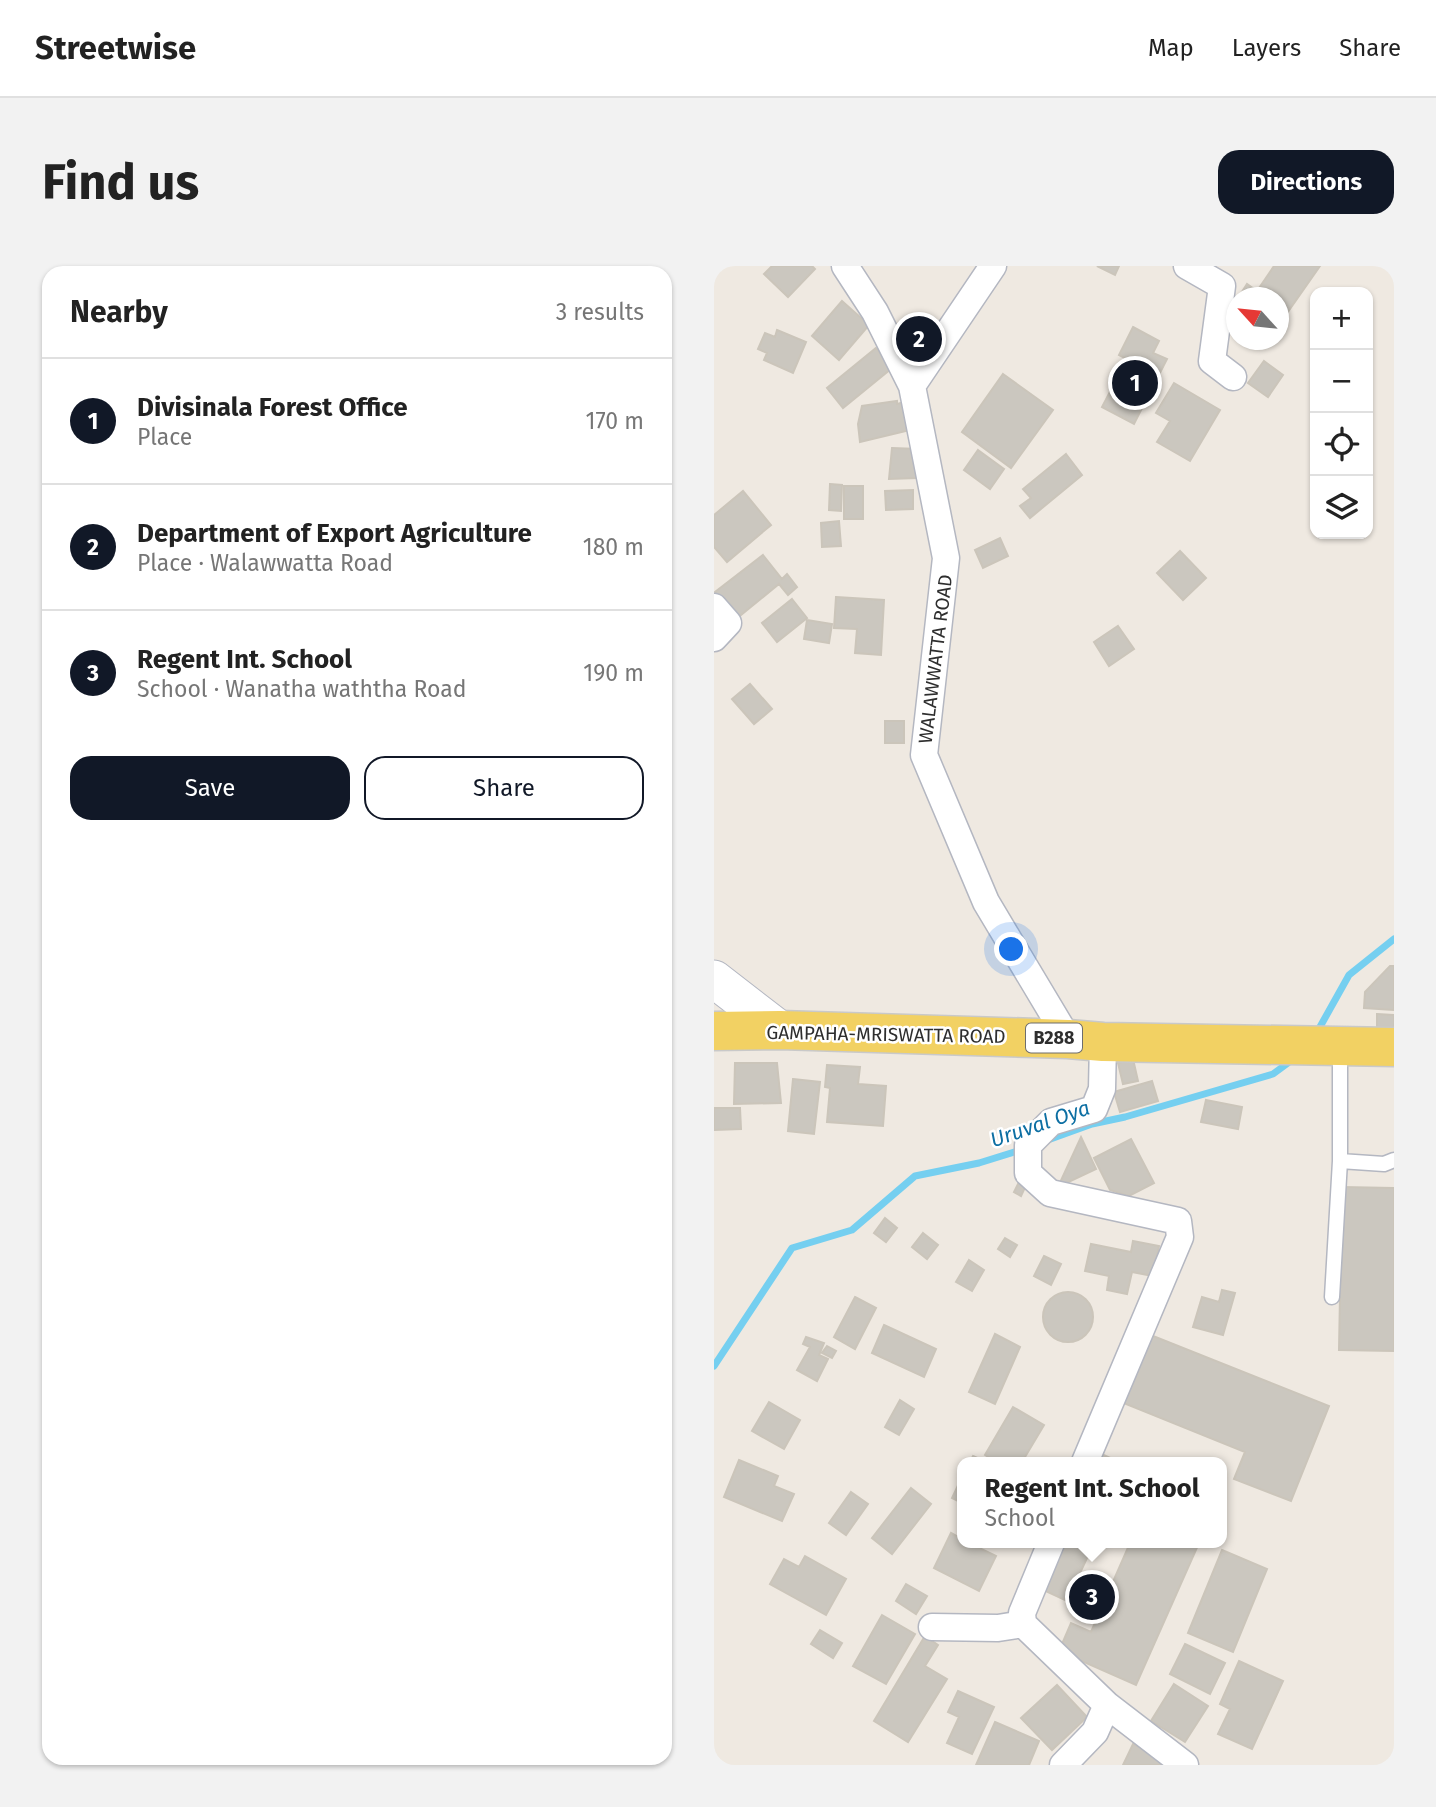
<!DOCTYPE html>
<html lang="en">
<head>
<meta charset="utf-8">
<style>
	body { margin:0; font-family:"Fira Sans",sans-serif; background:#f2f2f2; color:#222 }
	.controls { position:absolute; right:21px; top:21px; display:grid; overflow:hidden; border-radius:14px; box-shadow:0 2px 5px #0004 }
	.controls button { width:63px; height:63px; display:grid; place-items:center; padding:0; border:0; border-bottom:2px solid #e0e0e0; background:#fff; color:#222; font:35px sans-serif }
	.compass { position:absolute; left:512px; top:21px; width:63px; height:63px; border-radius:50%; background:#fff; box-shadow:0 2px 5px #0004; rotate:297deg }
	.you { position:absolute; left:298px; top:684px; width:24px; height:24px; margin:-18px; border:5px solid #fff; border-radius:50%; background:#1a73e8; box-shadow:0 0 0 10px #1a73e833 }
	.badge { display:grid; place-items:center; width:46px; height:46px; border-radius:50%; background:#111827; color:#fff; font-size:23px; font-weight:700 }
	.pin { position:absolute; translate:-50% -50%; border:4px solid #fff; box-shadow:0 2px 7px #0006 }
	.popup { position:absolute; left:243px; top:1191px; width:270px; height:91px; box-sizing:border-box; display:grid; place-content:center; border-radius:14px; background:#fff; filter:drop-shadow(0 2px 5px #0005); font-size:23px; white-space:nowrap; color:#767676 }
	.popup b { font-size:26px; color:#222 }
	.popup::after { content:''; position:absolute; left:50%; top:100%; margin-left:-14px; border:14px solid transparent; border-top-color:#fff }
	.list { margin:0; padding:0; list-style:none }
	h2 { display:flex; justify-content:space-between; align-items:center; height:91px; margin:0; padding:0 28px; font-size:30px }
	h2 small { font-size:23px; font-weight:400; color:#767676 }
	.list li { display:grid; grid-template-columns:46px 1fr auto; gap:21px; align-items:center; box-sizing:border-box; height:126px; padding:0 28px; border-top:2px solid #e0e0e0 }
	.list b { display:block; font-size:26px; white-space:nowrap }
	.list p { margin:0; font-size:23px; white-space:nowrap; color:#767676 }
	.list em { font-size:23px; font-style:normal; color:#767676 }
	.actions { display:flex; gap:14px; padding:21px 28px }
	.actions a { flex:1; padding:16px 0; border:2px solid #111827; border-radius:21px; text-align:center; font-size:24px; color:#111827 }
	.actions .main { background:#111827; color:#fff }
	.icon { flex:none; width:38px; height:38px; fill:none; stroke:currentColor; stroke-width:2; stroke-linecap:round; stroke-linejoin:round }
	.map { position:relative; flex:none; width:680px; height:1499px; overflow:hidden; border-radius:21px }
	header { display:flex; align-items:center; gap:42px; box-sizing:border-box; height:98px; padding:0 35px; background:#fff; border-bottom:2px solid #e0e0e0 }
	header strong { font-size:33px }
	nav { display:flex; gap:38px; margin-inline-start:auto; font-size:24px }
	.intro { display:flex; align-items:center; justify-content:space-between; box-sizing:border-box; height:168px; padding:0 42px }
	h1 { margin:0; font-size:49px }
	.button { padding:18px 32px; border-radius:21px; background:#111827; color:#fff; font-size:24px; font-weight:700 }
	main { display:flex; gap:42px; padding:0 42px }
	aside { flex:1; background:#fff; border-radius:21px; box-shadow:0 2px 5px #0004 }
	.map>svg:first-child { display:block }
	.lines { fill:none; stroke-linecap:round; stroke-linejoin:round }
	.stream { stroke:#75cff0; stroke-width:7 }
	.building { fill:#cbc7bf; stroke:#cbc5ba; stroke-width:2 }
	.lane-casing { stroke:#b4b7c1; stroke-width:17 }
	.street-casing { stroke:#b4b7c1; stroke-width:29 }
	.secondary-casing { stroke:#b4b7c1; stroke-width:39 }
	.primary-casing { stroke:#c9c9c9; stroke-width:41 }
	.lane { stroke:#fff; stroke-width:14 }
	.street { stroke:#fff; stroke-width:26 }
	.secondary { stroke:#fff; stroke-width:37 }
	.primary { stroke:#f2d163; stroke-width:38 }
	.labels { text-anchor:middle; stroke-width:5; stroke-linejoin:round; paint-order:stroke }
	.shield { fill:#fff; stroke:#6d6d6d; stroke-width:2 }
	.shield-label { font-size:18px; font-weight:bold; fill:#2e2e2e }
	.street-label { font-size:19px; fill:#2e2e2e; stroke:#fff }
	.water-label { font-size:21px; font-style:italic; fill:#0d6fa3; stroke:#fff }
</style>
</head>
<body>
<header>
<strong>Streetwise</strong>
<nav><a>Map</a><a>Layers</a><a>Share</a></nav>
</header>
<div class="intro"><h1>Find us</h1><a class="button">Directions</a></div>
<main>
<aside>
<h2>Nearby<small>3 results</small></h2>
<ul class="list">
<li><span class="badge">1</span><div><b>Divisinala Forest Office</b><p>Place</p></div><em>170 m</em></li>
<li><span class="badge">2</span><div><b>Department of Export Agriculture</b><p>Place · Walawwatta Road</p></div><em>180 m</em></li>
<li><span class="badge">3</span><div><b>Regent Int. School</b><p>School · Wanatha waththa Road</p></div><em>190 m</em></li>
</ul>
<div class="actions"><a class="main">Save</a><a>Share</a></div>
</aside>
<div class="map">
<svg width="680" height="1499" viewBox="0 0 680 1499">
	<rect width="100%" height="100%" fill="#efe9e1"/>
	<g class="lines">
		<path class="stream" d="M602 768 635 709 680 673
			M331 875 378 858 411 851 559 808 578 794
			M0 1100 78 982 138 964 201 910 265 897 310 883"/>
	</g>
	<path class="building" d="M58 0H98L101 3 74 31 50 8Z
		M383 0H405L401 9Z
		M560 0H606L564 60V32H524L533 18 543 25Z
		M128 35 155 59 125 94 98 70Z
		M419 61 445 75 439 87 453 93 420 158 388 141 413 93 405 89Z
		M63 64 92 76 79 107 50 94 53 87 44 83 51 67 61 71Z
		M200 66H215L210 80H196Z
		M162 82 178 102 129 142 113 122Z
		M550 95 569 109 554 131 534 117Z
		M289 108 339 144 297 202 248 166Z
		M460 117 506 144 476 195 443 176 456 155 442 147Z
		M183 135V138L191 136 196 164 146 176 144 158 148 140Z
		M178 182 204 183 203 212 175 213Z
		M264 184 290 203 276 223 250 204Z
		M352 188 368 209 316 252 306 240 317 232 309 223Z
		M116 218 128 219 127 245 115 244Z
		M130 220H149V253H130Z
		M199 224V243L172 244 171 225Z
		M29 225 57 259 13 296 0 281V249Z
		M125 255 127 280 108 281 107 257Z
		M286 272 294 290 269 302 261 284Z
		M466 285 492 312 469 334 443 307Z
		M49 289 68 313 73 308 83 321 74 329 65 318 22 353 1 326Z
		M122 331 170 334 167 389 141 387 143 363 120 362Z
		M78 333 93 352 63 376 48 357Z
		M93 354 118 358 115 377 90 373Z
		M404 360 420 383 395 400 380 376Z
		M36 418 58 443 40 458 18 433Z
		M171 455H190V477H171Z
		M676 700H680V744L650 742 651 726Z
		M663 748 680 749V764H663Z
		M419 793 424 815 409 818 404 797Z
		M21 797H63L67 837 20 838Z
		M113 799 146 801 144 818 172 820 169 860 113 856 116 822 111 821Z
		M79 813 106 816 100 868 74 865Z
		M438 815 444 835 406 846 400 826Z
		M492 834 528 841 524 863 487 856Z
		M0 842H26L27 863 0 864Z
		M367 871 382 903 344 921Z
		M417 873 440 917 415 930 396 924 380 892Z
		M306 914 313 917 307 930 300 926Z
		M628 921 680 922V1085L625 1084Z
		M171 952 183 962 172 976 160 967Z
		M209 967 224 979 213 993 198 981Z
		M291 972 303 979 296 991 284 983Z
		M419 975 445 980 439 1010 418 1006 413 1028 393 1024 395 1010 371 1005 377 978 417 986Z
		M330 990 347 998 337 1019 320 1010Z
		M255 994 270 1004 258 1025 242 1016Z
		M508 1024 521 1027 509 1069 479 1061 488 1031 505 1036Z
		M329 1051a25 25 0 1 1 50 0a25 25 0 1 1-50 0Z
		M141 1031 162 1042 141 1083 120 1071Z
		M170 1059 222 1083 210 1111 158 1087Z
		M281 1068 306 1081 281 1138 255 1126Z
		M434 1068 615 1140 577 1235 520 1213 531 1186 407 1136Z
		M92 1071 110 1077 105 1089 114 1093 103 1115 83 1104 96 1081 89 1078Z
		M113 1080 122 1085 118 1092 108 1087Z
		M186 1134 200 1143 185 1169 171 1161Z
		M55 1136 86 1154 70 1183 38 1165Z
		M299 1141 330 1159 308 1196H283L271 1189Z
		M383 1186 405 1196H379Z
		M259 1190 272 1196H256Z
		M25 1194 64 1210 60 1220 80 1228 68 1255 10 1231Z
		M248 1211V1237L238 1232Z
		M197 1222 217 1238 178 1288 158 1272Z
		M137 1226 154 1238 132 1269 115 1257Z
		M237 1267 248 1273V1277H255L282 1290 265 1325 220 1302Z
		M343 1277H380L353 1335 323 1321Z
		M416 1277H485L422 1419 345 1385 357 1357 377 1366Z
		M508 1284 553 1303 519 1386 474 1367Z
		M91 1290 132 1313 112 1349 56 1318 70 1293 85 1301Z
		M192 1318 213 1330 202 1348 182 1335Z
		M168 1349 201 1368 172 1418 139 1400Z
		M106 1364 128 1377 119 1392 97 1378Z
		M211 1370 224 1379 211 1400 233 1413 194 1476 160 1455Z
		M471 1378 511 1397 496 1428 456 1408Z
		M525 1395 569 1415 538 1483 504 1468 516 1443 506 1438Z
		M460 1418 494 1440 471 1476 437 1455Z
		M343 1419 373 1451 338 1484 307 1452Z
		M244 1425 280 1441 258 1488 233 1477 245 1451 234 1446Z
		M281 1456 325 1475 315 1499H262Z
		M419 1478 452 1494 449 1499H409Z"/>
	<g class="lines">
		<g class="lane-casing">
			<path id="lane" d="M626 895 670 898 680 894
				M618 1031 626 895V782"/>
		</g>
		<g class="street-casing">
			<path id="street" d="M131 0 161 46 198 120 232 292 210 489 272 636 354 773
				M473 0 508 20 498 95 519 111
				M198 120 279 0
				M0 341 14 357 0 372
				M371 1196 466 971 464 955 336 927 314 907V879L337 856 380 843 388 823 389 776
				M337 1277 308 1347 309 1358 393 1439 381 1466 349 1499
				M218 1361 284 1362 309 1358
				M393 1439 471 1499"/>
		</g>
		<g class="secondary-casing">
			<path id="secondary" d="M0 713 66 764"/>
		</g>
		<g class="primary-casing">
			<path id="primary" d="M0 765 66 764 354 773 389 776 680 781"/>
		</g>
		<use href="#lane" class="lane"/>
		<use href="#street" class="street"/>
		<use href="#secondary" class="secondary"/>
		<use href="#primary" class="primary"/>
	</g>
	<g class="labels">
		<rect class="shield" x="312" y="757.5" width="56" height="29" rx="5"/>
		<g class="shield-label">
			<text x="340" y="778">B288</text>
		</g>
		<g class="street-label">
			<text transform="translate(221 393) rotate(-83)" y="7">WALAWWATTA ROAD</text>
			<text transform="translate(172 768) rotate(1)" y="7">GAMPAHA-MRISWATTA ROAD</text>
		</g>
		<g class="water-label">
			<text transform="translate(326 858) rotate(-19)" y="7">Uruval Oya</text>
		</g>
	</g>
</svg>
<div class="controls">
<button>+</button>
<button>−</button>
<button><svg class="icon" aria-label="locate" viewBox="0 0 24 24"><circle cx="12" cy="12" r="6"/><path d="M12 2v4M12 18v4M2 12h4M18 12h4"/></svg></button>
<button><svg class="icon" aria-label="layers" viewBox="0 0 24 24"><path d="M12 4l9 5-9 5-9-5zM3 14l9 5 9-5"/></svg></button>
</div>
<svg class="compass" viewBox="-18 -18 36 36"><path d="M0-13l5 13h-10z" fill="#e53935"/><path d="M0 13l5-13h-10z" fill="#767676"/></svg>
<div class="you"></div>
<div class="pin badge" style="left:421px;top:117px">1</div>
<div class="pin badge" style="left:205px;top:73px">2</div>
<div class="pin badge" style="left:378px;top:1331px">3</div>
<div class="popup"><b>Regent Int. School</b>School</div>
</div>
</main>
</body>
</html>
